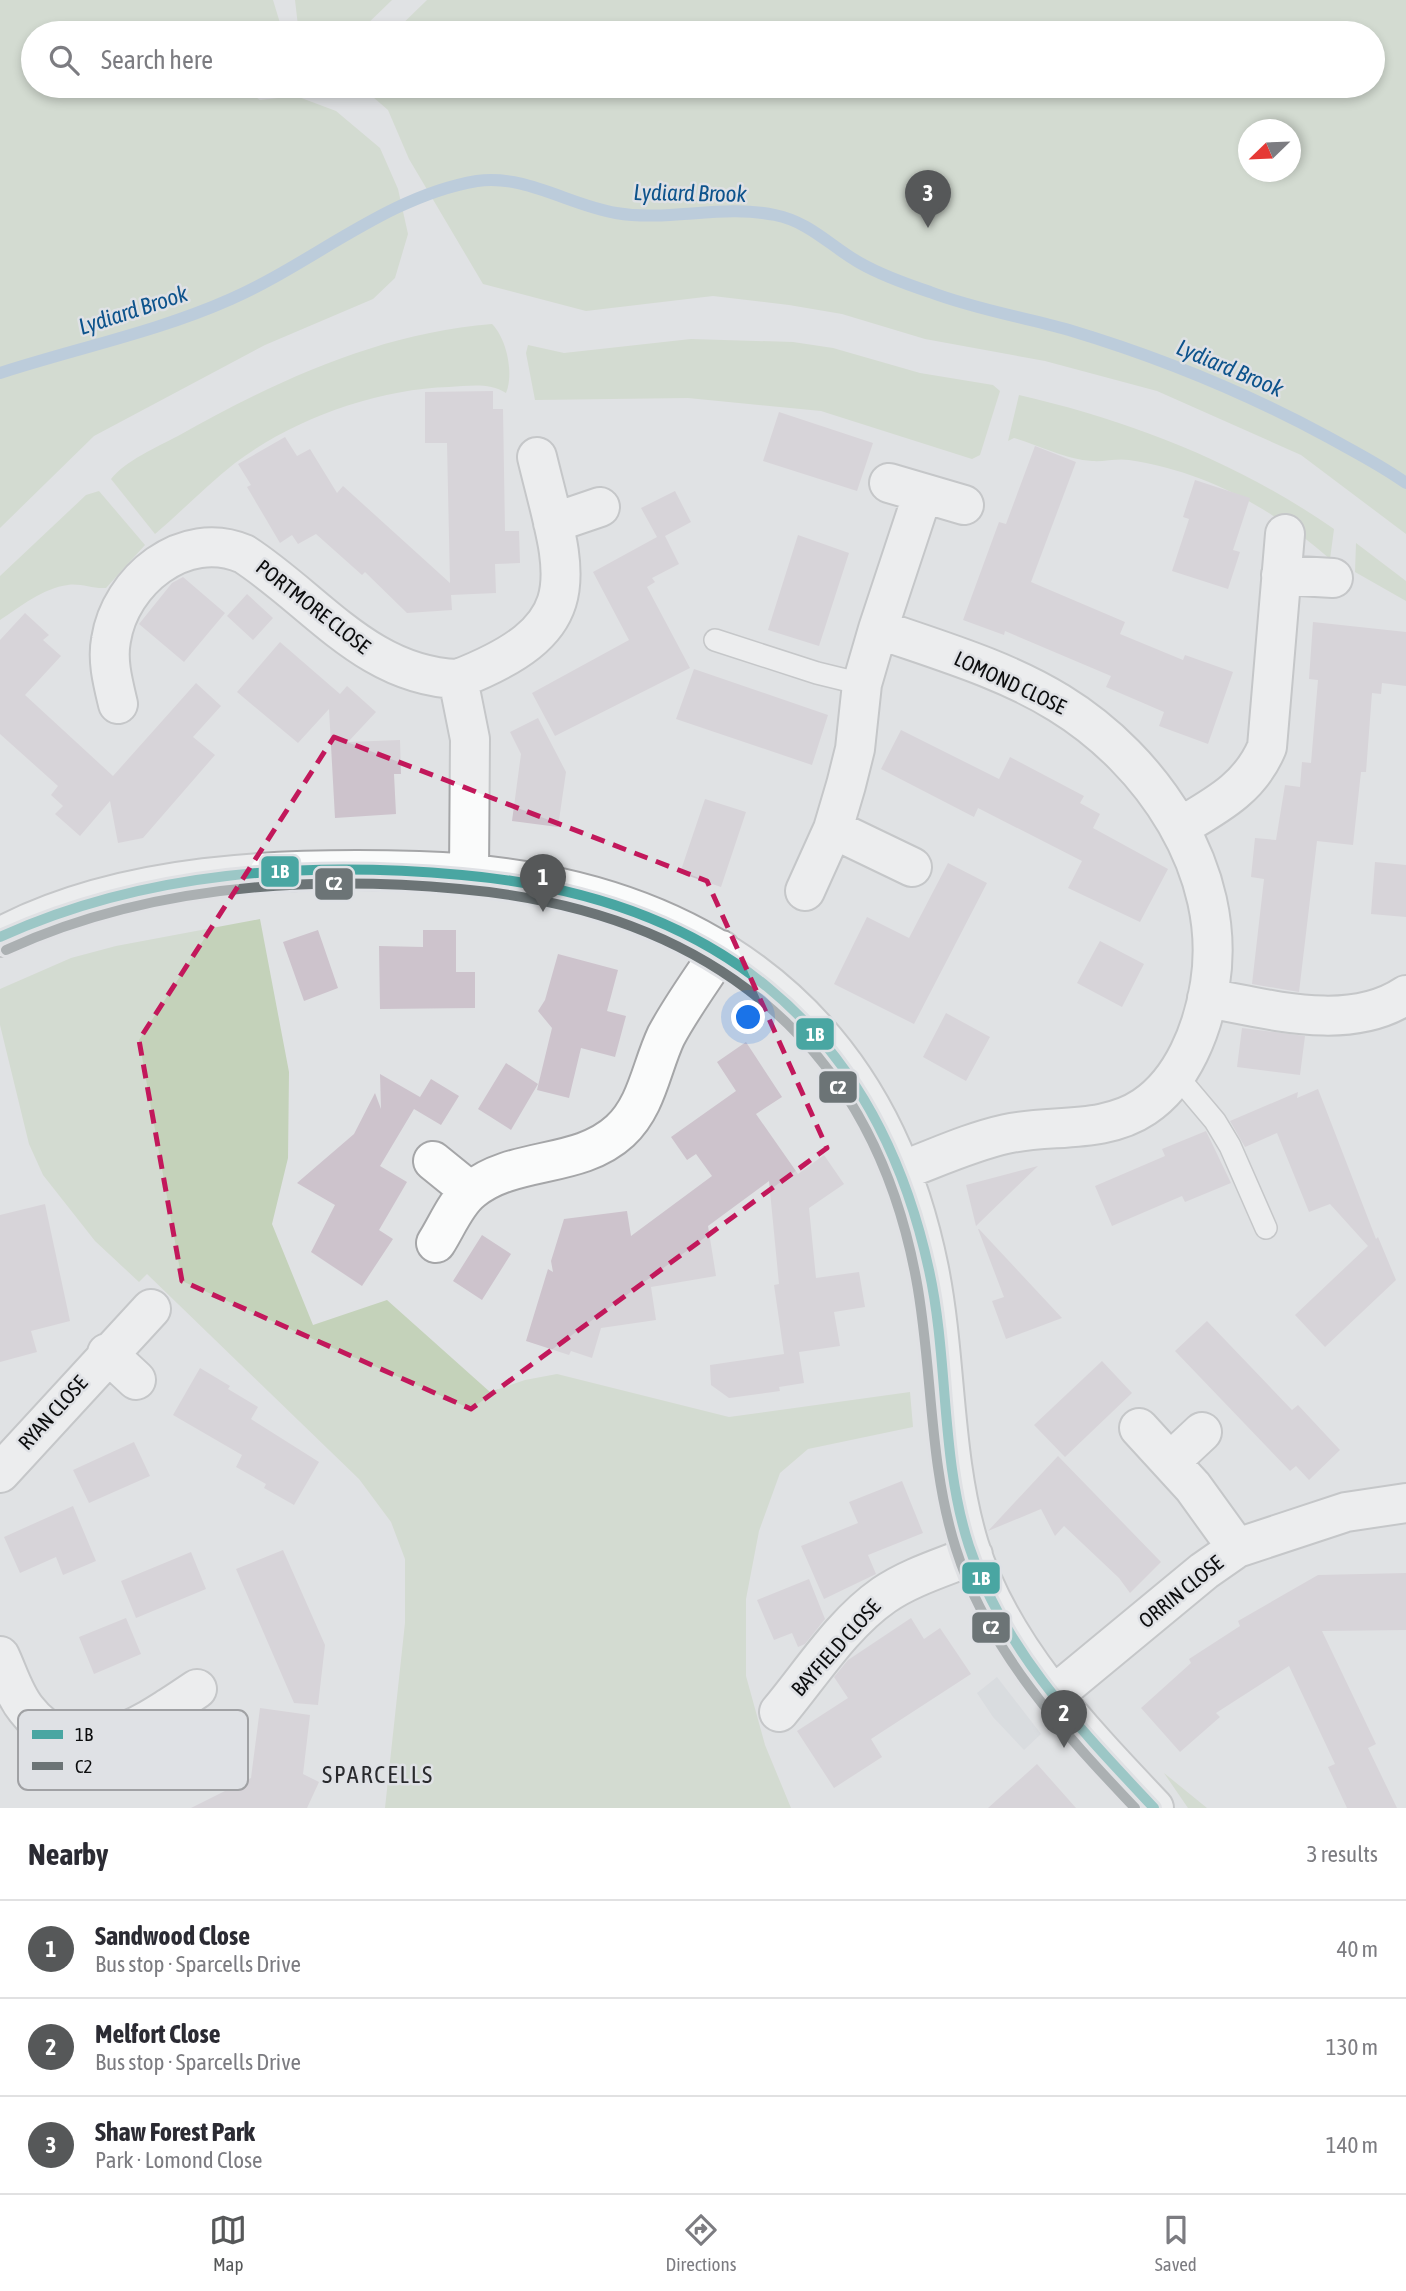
<!DOCTYPE html>
<html lang="en">
<head>
<meta charset="utf-8">
<style>
	body { margin:0; font-family:"Asap Condensed",sans-serif; background:#f7f7f7; color:#2b2b33 }
	.compass { position:absolute; left:1238px; top:119px; width:63px; height:63px; border-radius:50%; background:#fff; box-shadow:0 4px 10px #0003; rotate:247deg }
	.you { position:absolute; left:749px; top:1018px; width:24px; height:24px; margin:-18px; border:5px solid #fff; border-radius:50%; background:#1a73e8; box-shadow:0 0 0 10px #1a73e833 }
	.badge { display:grid; place-items:center; width:46px; height:46px; border-radius:50%; background:#565859; color:#fff; font-size:23px; font-weight:700 }
	.pin { position:absolute; translate:-50% -58px; filter:drop-shadow(0 2px 4px #0008) }
	.pin::after { content:''; position:absolute; top:37px; width:24px; height:21px; background:inherit; clip-path:polygon(0 0,100% 0,50% 100%) }
	.list { margin:0; padding:0; list-style:none }
	h2 { display:flex; justify-content:space-between; align-items:center; height:91px; margin:0; padding:0 28px; font-size:30px }
	h2 small { font-size:23px; font-weight:400; color:#7c7c81 }
	.list li { display:grid; grid-template-columns:46px 1fr auto; gap:21px; align-items:center; box-sizing:border-box; height:98px; padding:0 28px; border-top:2px solid #e1e1e2 }
	.list b { display:block; font-size:26px; white-space:nowrap }
	.list p { margin:0; font-size:23px; white-space:nowrap; color:#7c7c81 }
	.list em { font-size:23px; font-style:normal; color:#7c7c81 }
	.icon { flex:none; width:38px; height:38px; fill:none; stroke:currentColor; stroke-width:2; stroke-linecap:round; stroke-linejoin:round }
	.map { position:relative; flex:none; width:1406px; height:1808px; overflow:hidden }
	.search { position:absolute; background:#fff; box-shadow:0 4px 10px #0003; left:21px; right:21px; top:21px; height:77px; display:flex; align-items:center; gap:18px; box-sizing:border-box; padding:0 24px; border-radius:38px; color:#7c7c81; font-size:26px }
	.sheet { height:385px; background:#fff }
	nav { display:flex; justify-content:space-around; align-items:center; box-sizing:border-box; height:98px; border-top:2px solid #e1e1e2; background:#fff; font-size:19px; color:#7c7c81 }
	nav a { display:grid; justify-items:center; gap:4px }
	nav .on { color:#565859 }
	.map>svg:first-child { display:block }
	.built { fill:#d0d4da }
	.green { fill:#c4d2ba; fill-rule:evenodd }
	.lines { fill:none; stroke-linecap:round; stroke-linejoin:round }
	.stream { stroke:#91b1d1; stroke-width:12 }
	.building { fill:#cdc3cc }
	.lane-casing { stroke:#a5a6a8; stroke-width:24 }
	.street-casing { stroke:#a5a6a8; stroke-width:42 }
	.lane { stroke:#fafbfb; stroke-width:21 }
	.street { stroke:#fafbfb; stroke-width:38 }
	.bus-1-casing { stroke:#dfe1e5; stroke-width:16 }
	.bus-2-casing { stroke:#dfe1e5; stroke-width:16 }
	.bus-1 { stroke:#49a6a2; stroke-width:10 }
	.bus-2 { stroke:#6c7476; stroke-width:10 }
	.marked { fill:none; stroke:#c2185b; stroke-width:5; stroke-dasharray:14 9; stroke-linejoin:round }
	.labels { text-anchor:middle; stroke-width:5; stroke-linejoin:round; paint-order:stroke }
	.street-label { font-size:21px; fill:#0c0d0e; stroke:#dfe1e5 }
	.water-label { font-size:23px; font-style:italic; fill:#0d538c; stroke:#dfe1e5 }
	.quarter-label { font-size:24px; letter-spacing:2px; fill:#292a2d; stroke:#dfe1e5 }
	.key { fill:#dfe1e5; stroke:#a0a1a4; stroke-width:2 }
	.key-label { font-size:19px; fill:#0c0d0e }
	.line-badge { stroke:#dfe1e5; stroke-width:2.5 }
	.badge-label { font-size:19px; text-anchor:middle; font-weight:bold; fill:#fff }
</style>
</head>
<body>
<div class="map">
<svg width="1406" height="1808" viewBox="0 0 1406 1808">
	<rect width="100%" height="100%" fill="#e0e2e4"/>
	<path class="built" d="M997 1677 1041 1734 1024 1750 993 1717 977 1693Z"/>
	<path class="green" d="M0 0H273L283 33H33V86H241L260 100 296 96 336 111 380 148 398 189 408 234 395 278 373 299 265 345 94 436 0 528Z
		M295 0H392L358 33H304L298 26Z
		M427 0H1406V534L1301 455 1157 391 1045 361 925 339 842 314 789 305 713 296 586 311 483 284 409 159 388 110 366 91 350 86H1373V33H393ZM1248 130H1290V172H1248Z
		M492 324C507 339 514 374 506 393 489 382 468 386 449 387 377 389 293 419 235 463 207 485 182 511 155 534L111 479C125 461 157 447 178 436 276 381 379 333 492 324Z
		M691 339 793 342 833 348 920 373 993 385 1000 391 980 455 972 459 821 411 688 398 535 400 526 353 528 345 564 353Z
		M1019 395C1132 421 1239 463 1334 529L1330 559C1272 508 1207 472 1129 460 1117 458 1104 462 1092 461 1067 460 1038 445 1014 438L1008 441Z
		M99 491 145 545 106 588C93 589 80 583 68 585 43 588 20 607 0 620V576L86 495Z
		M1356 543 1406 581V601L1355 572Z
		M260 919 289 1072 288 1158 272 1224 313 1325 387 1300 490 1392 525 1380 557 1374 729 1417 910 1392 913 1427 808 1449 780 1473 759 1531 746 1599V1676L765 1745 791 1808H385L405 1623V1559L391 1522 359 1479 147 1274 139 1282 95 1241 43 1175 29 1144 0 1025V989L71 958 116 946Z
		M1164 1773 1207 1808H1188Z"/>
	<g class="lines">
		<path class="stream" d="M0 373C77 348 157 332 231 299 313 263 387 196 477 181 525 174 569 205 616 213 668 222 722 204 775 215 810 222 830 246 860 263 881 275 906 284 930 292 974 309 1023 317 1069 330 1159 357 1245 392 1328 437 1355 452 1381 465 1406 483"/>
	</g>
	<path class="building" d="M493 391V409H503L505 531H519L520 563 495 564 496 593 451 595 452 610 407 613 365 572 362 575 316 534 298 544 292 535 280 543 247 487 251 485 238 464 285 437 297 456 310 449 337 493 343 486 450 583 447 443H425V392Z
		M779 412 873 443 857 491 763 461Z
		M1035 446 1076 462 1031 582 1125 622 1120 634 1183 660 1185 655 1233 672 1208 744 1159 726 1164 712 1106 687 1111 676 1005 631 1004 635 963 620 999 522 1006 524Z
		M1195 480 1250 498 1233 550 1240 552 1228 589 1172 571 1189 519 1183 517Z
		M675 491 691 522 665 536 679 564 652 578 655 582 647 587 690 668 555 736 532 693 629 640 593 572 657 537 641 508Z
		M798 535 849 553 819 646 768 630Z
		M183 577 225 613 184 662 139 624 172 583Z
		M247 594 273 618 253 640 227 616Z
		M25 613 49 635 43 640 61 656 25 695 113 776 196 683 221 706 193 737 215 755 143 838 118 843 110 801 80 836 55 814 63 806 51 795 58 786 0 734V640Z
		M1313 622 1406 632V686L1382 683 1381 694 1372 693 1366 772H1361L1353 845 1317 841 1299 992 1252 984 1264 879 1251 877 1255 838 1276 840 1285 785 1300 787 1302 762 1311 763 1318 680 1309 679Z
		M280 642 340 694 347 686 376 712 348 742 400 740 401 774H394L396 814 335 818 329 709 298 743 237 692Z
		M694 669 828 715 812 765 676 719Z
		M538 718 566 772 558 827 512 821 521 754 510 732Z
		M901 730 999 779 1010 757 1084 796 1080 803 1100 814 1093 828 1168 869 1140 922 1068 888 1082 861 978 808 974 817 881 769Z
		M705 799 746 812 721 887 680 873Z
		M1375 862 1406 865V917L1371 914Z
		M948 863 987 883 914 1024 834 984 867 917 909 938Z
		M318 930 338 988 304 1001 283 942Z
		M423 930H456V972H475V1008L380 1009 379 946 423 947Z
		M1100 941 1144 964 1122 1007 1077 983Z
		M558 954 618 970 607 1011 626 1016 615 1057 581 1048 569 1098 537 1090 552 1028 538 1011 545 1000Z
		M946 1013 990 1037 966 1081 923 1057Z
		M1242 1028 1305 1036 1300 1075 1237 1067Z
		M746 1042 782 1097 756 1114 798 1174 824 1155 844 1184 809 1208 816 1278 859 1272 865 1307 834 1312 840 1346 799 1352 804 1383 779 1387 780 1391 729 1398 711 1385 710 1365 784 1354 774 1285 779 1284 769 1181 708 1226 716 1276 651 1287 656 1320 601 1328 592 1358 571 1351 569 1355 526 1341 548 1269 553 1272 551 1261 564 1219 627 1211 631 1236 712 1176 696 1154 687 1160 671 1137 736 1091 717 1062Z
		M506 1063 538 1084 511 1130 478 1109Z
		M380 1074 420 1097 431 1079 459 1096 441 1125 414 1109 380 1166 407 1182 379 1230 393 1239 362 1286 311 1252 335 1205 297 1183 354 1134 375 1093 381 1109Z
		M1318 1089 1376 1239 1378 1237 1396 1280 1325 1347 1295 1315 1368 1246 1330 1204 1309 1212 1277 1133 1245 1147 1230 1121 1298 1092 1297 1098Z
		M1206 1131 1231 1183 1185 1202 1182 1196 1112 1226 1095 1186 1165 1156 1162 1149Z
		M1038 1166 976 1226 966 1185Z
		M45 1204 70 1321 31 1331 37 1352 0 1362V1215Z
		M978 1229H979L1062 1318 1006 1339 992 1301 1004 1297Z
		M482 1235 511 1254 482 1300 453 1281Z
		M1207 1321 1292 1410 1298 1405 1340 1450 1309 1480 1296 1466 1290 1471 1175 1351Z
		M1102 1361 1132 1393 1065 1457 1034 1425Z
		M200 1368 230 1386 228 1389 258 1407 251 1419 319 1462 294 1505 264 1488 266 1484 236 1467 242 1455 173 1415Z
		M134 1442 150 1476 89 1503 73 1470Z
		M1058 1456 1161 1562 1130 1593 1119 1578 1064 1526 1055 1536 1041 1509 988 1531Z
		M902 1481 923 1533 868 1555 876 1574 824 1599 801 1546 858 1523 849 1502Z
		M73 1506 96 1561 63 1575 56 1557 20 1573 4 1537Z
		M283 1550 325 1645 318 1705 294 1703 236 1569Z
		M191 1552 206 1589 136 1618 121 1581Z
		M1406 1573V1630L1322 1631 1376 1744 1368 1748 1397 1808H1347L1328 1767 1335 1764 1289 1666 1216 1713 1220 1717 1180 1752 1141 1708 1191 1663 1189 1659 1240 1626 1238 1621 1318 1575Z
		M809 1579 825 1619 805 1644 798 1647 792 1633 774 1640 757 1600Z
		M126 1618 141 1654 94 1674 79 1637Z
		M911 1618 924 1639 940 1628 971 1674 871 1739 882 1757 834 1788 797 1731 848 1698 834 1677 848 1660Z
		M260 1708 310 1715 303 1774 319 1782 307 1808H191L251 1778Z
		M1037 1764 1076 1808H988Z"/>
	<g class="lines">
		<g class="lane-casing">
			<path id="lane" d="M715 640 817 673 862 684
				M1177 1076 1215 1121 1230 1146 1266 1228"/>
		</g>
		<g class="street-casing">
			<path id="street" d="M889 483 964 505
				M553 523 600 507
				M1281 575 1333 578
				M458 679C593 626 566 576 537 457
				M118 704C113 683 107 661 111 640 120 581 184 528 244 554 315 600 367 676 458 679L470 739 469 873
				M1180 827C1217 805 1250 788 1267 747L1285 534
				M833 829 912 867
				M805 891 833 829 846 785 855 749 862 684 878 629
				M0 937C123 872 282 867 419 871 681 879 875 1001 929 1269 947 1360 942 1456 969 1545 1001 1648 1082 1732 1154 1808
				M1207 998C1270 1009 1349 1033 1406 995
				M433 1161 470 1191
				M901 1171C936 1158 970 1142 1006 1134 1051 1124 1104 1134 1144 1107 1183 1081 1203 1029 1210 984 1228 871 1152 760 1059 703 1004 669 938 650 878 629L923 493
				M436 1243C447 1226 456 1202 472 1190 514 1156 579 1169 620 1131 647 1106 651 1068 666 1036 682 1006 703 978 721 950
				M107 1353 136 1380
				M1139 1428 1193 1487 1237 1548
				M1171 1461 1202 1432
				M0 1473 151 1309
				M0 1656C8 1673 14 1694 26 1709 77 1775 146 1723 197 1689
				M1054 1695 1204 1571 1237 1548 1346 1512 1406 1503
				M168 1708 191 1748
				M779 1712C811 1674 842 1624 884 1595 910 1577 944 1567 973 1555"/>
		</g>
		<use href="#lane" class="lane"/>
		<use href="#street" class="street"/>
		<g class="bus-1-casing">
			<path id="bus-1" d="M0 937C145 871 305 861 462 875 710 897 875 1022 929 1270 949 1361 940 1457 969 1546 1003 1650 1081 1730 1154 1808"/>
		</g>
		<g class="bus-2-casing">
			<path id="bus-2" d="M6 950C148 885 306 875 460 889 699 910 870 1033 916 1278 933 1367 928 1462 956 1549 988 1651 1063 1732 1135 1808"/>
		</g>
		<use href="#bus-1" class="bus-1"/>
		<use href="#bus-2" class="bus-2"/>
	</g>
	<path d="M0 0H1406V1808H0ZM334 737 707 881 827 1148 471 1409 182 1281 139 1040Z" fill="#e0e2e4" fill-opacity=".55" fill-rule="evenodd"/>
	<path class="marked" d="M334 737 707 881 827 1148 471 1409 182 1281 139 1040Z"/>
	<g class="labels">
		<g class="street-label">
			<text transform="translate(313 607) rotate(38)" y="7">PORTMORE CLOSE</text>
			<text transform="translate(1010 683) rotate(25)" y="7">LOMOND CLOSE</text>
			<text transform="translate(53 1413) rotate(-48)" y="7">RYAN CLOSE</text>
			<text transform="translate(1181 1592) rotate(-39)" y="7">ORRIN CLOSE</text>
			<text transform="translate(836 1648) rotate(-48)" y="7">BAYFIELD CLOSE</text>
		</g>
		<g class="water-label">
			<text transform="translate(690 193) rotate(1)" y="8">Lydiard Brook</text>
			<text transform="translate(133 310) rotate(-18)" y="8">Lydiard Brook</text>
			<text transform="translate(1230 368) rotate(23)" y="8">Lydiard Brook</text>
		</g>
		<g class="quarter-label">
			<text x="378" y="1783">SPARCELLS</text>
		</g>
	</g>
	<rect x="18" y="1710" width="230" height="80" rx="10" class="key"/>
	<rect x="32" y="1730" width="31" height="9" fill="#49a6a2"/>
	<rect x="32" y="1762" width="31" height="8" fill="#6c7476"/>
	<g class="key-label">
		<text x="75" y="1741">1B</text>
		<text x="75" y="1773">C2</text>
	</g>
	<g class="line-badge">
		<rect x="260" y="855" width="40" height="33" rx="7" fill="#49a6a2"/>
		<rect x="314" y="867" width="40" height="34" rx="7" fill="#6c7476"/>
		<rect x="795" y="1017" width="40" height="34" rx="7" fill="#49a6a2"/>
		<rect x="818" y="1070" width="40" height="34" rx="7" fill="#6c7476"/>
		<rect x="961" y="1561" width="40" height="34" rx="7" fill="#49a6a2"/>
		<rect x="971" y="1611" width="40" height="33" rx="7" fill="#6c7476"/>
	</g>
	<g class="badge-label">
		<text x="280" y="878">1B</text>
		<text x="334" y="890">C2</text>
		<text x="815" y="1041">1B</text>
		<text x="838" y="1094">C2</text>
		<text x="981" y="1585">1B</text>
		<text x="991" y="1634">C2</text>
	</g>
</svg>
<svg class="compass" viewBox="-18 -18 36 36"><path d="M0-13l5 13h-10z" fill="#e53935"/><path d="M0 13l5-13h-10z" fill="#7c7c81"/></svg>
<div class="you"></div>
<div class="pin badge" style="left:543px;top:912px">1</div>
<div class="pin badge" style="left:1064px;top:1748px">2</div>
<div class="pin badge" style="left:928px;top:228px">3</div>
<div class="search"><svg class="icon" aria-label="search" viewBox="0 0 24 24"><circle cx="10" cy="10" r="6"/><path d="M15 15l6 6"/></svg>Search here</div>
</div>
<section class="sheet">
<h2>Nearby<small>3 results</small></h2>
<ul class="list">
<li><span class="badge">1</span><div><b>Sandwood Close</b><p>Bus stop · Sparcells Drive</p></div><em>40 m</em></li>
<li><span class="badge">2</span><div><b>Melfort Close</b><p>Bus stop · Sparcells Drive</p></div><em>130 m</em></li>
<li><span class="badge">3</span><div><b>Shaw Forest Park</b><p>Park · Lomond Close</p></div><em>140 m</em></li>
</ul>
</section>
<nav>
<a class="on"><svg class="icon" aria-label="map" viewBox="0 0 24 24"><path d="M3 6l6-2 6 2 6-2v14l-6 2-6-2-6 2zM9 4v14M15 6v14"/></svg>Map</a>
<a><svg class="icon" aria-label="directions" viewBox="0 0 24 24"><path d="M12 3l9 9-9 9-9-9zM9 14v-3h6M13 9l2 2-2 2"/></svg>Directions</a>
<a><svg class="icon" aria-label="saved" viewBox="0 0 24 24"><path d="M7 4h10v16l-5-4-5 4z"/></svg>Saved</a>
</nav>
</body>
</html>
